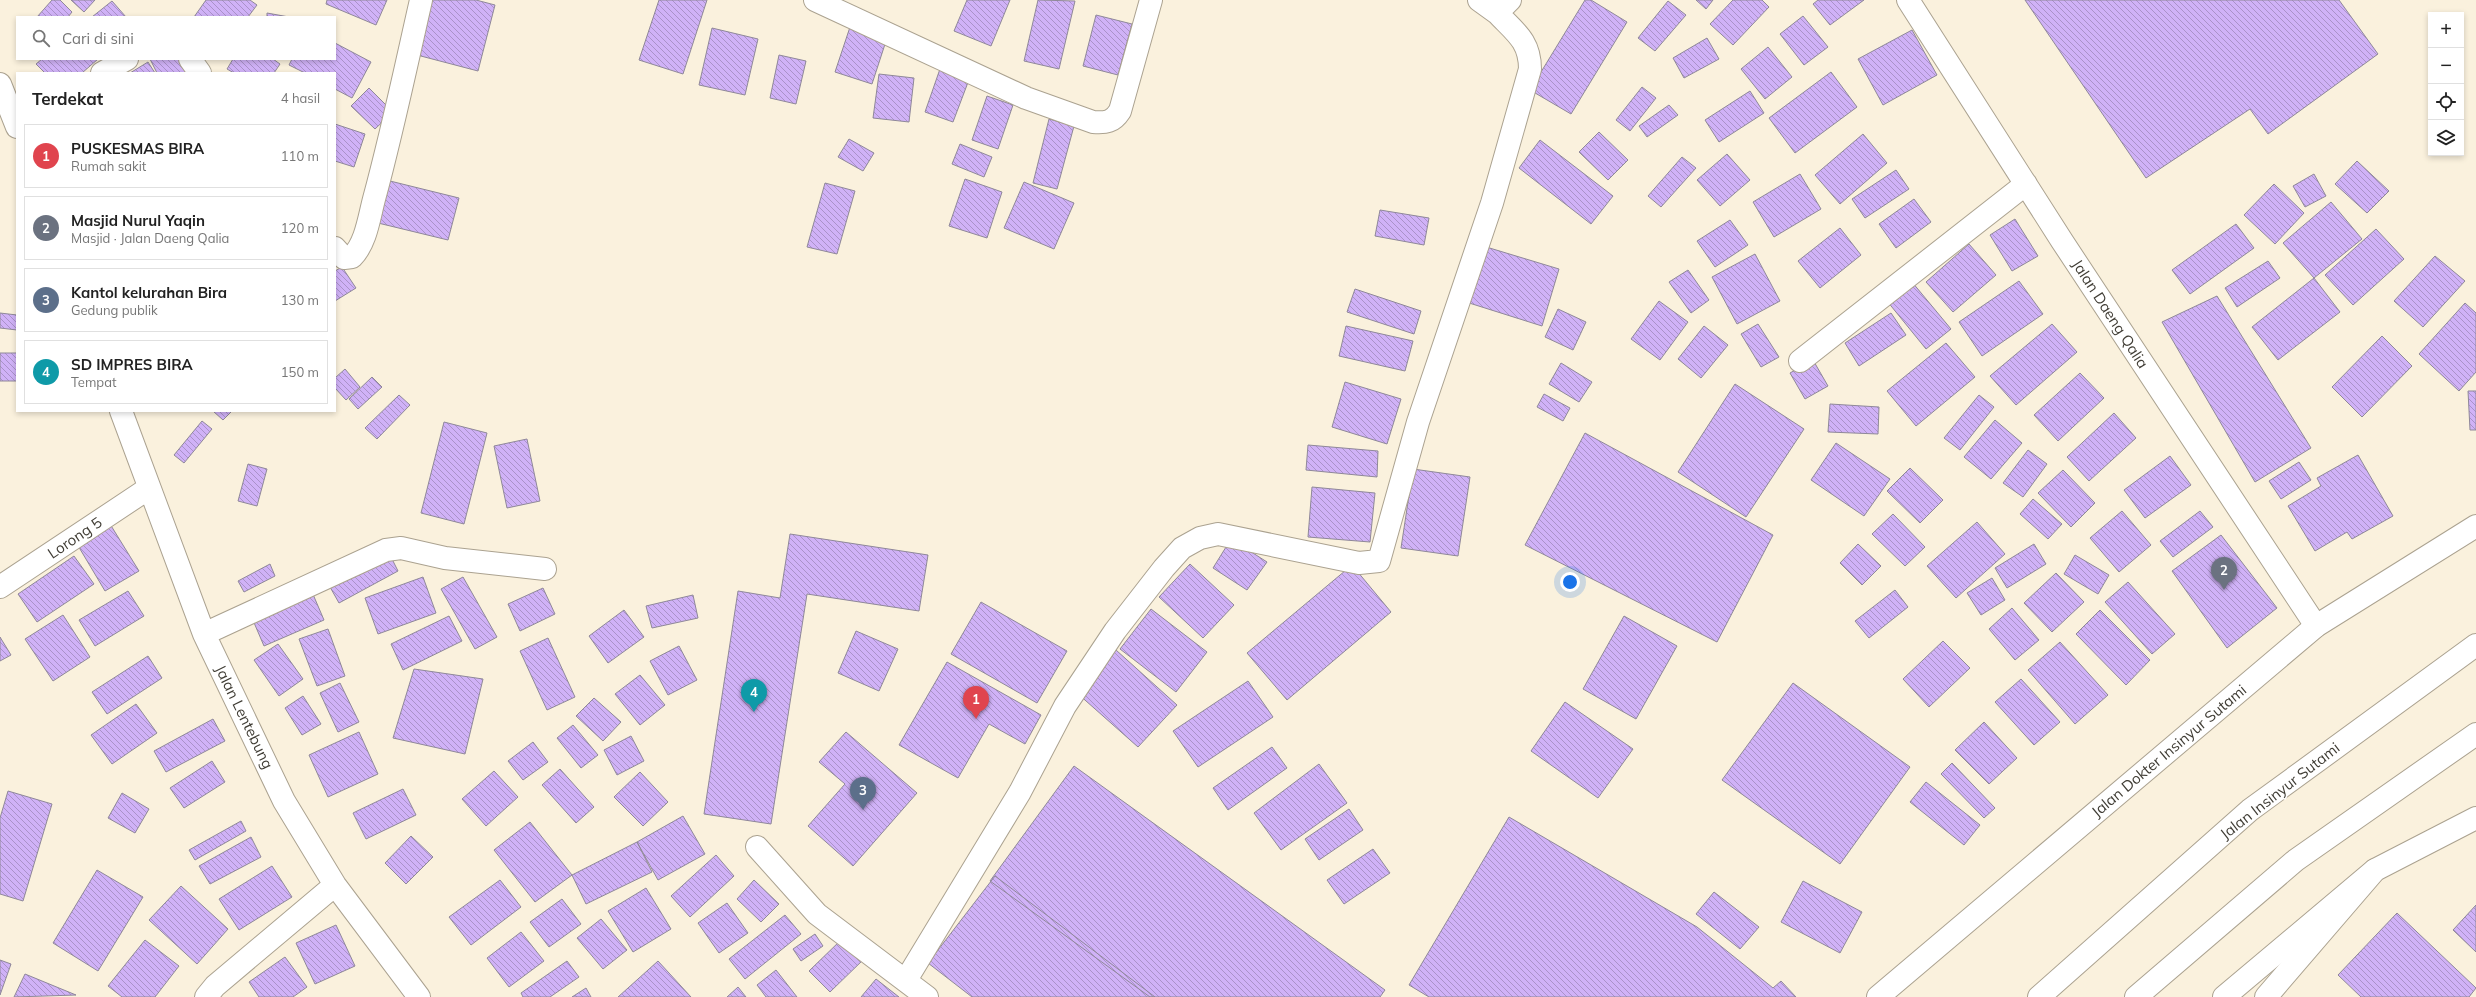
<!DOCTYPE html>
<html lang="id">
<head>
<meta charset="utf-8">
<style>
	body { margin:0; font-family:Mulish,sans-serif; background:#f2f2f2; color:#222 }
	.controls { position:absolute; right:12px; top:12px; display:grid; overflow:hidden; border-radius:0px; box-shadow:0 2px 6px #0003 }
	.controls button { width:36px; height:36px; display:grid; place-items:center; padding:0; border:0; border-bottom:1px solid #e0e0e0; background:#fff; color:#222; font:20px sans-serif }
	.you { position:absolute; left:1570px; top:582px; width:14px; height:14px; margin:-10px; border:3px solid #fff; border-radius:50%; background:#1a73e8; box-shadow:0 0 0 6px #1a73e833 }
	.badge { display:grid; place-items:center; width:26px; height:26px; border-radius:50%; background:#256d65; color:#fff; font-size:13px; font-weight:700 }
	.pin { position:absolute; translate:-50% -33px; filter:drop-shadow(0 1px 2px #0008) }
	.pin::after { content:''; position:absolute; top:21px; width:14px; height:12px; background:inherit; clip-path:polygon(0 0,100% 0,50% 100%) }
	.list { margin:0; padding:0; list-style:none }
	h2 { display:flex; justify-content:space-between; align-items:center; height:52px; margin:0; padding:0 16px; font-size:17px }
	h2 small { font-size:13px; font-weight:400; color:#767676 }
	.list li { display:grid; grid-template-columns:26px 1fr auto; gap:12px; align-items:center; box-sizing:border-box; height:64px; margin:0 8px 8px; padding:0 8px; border:1px solid #e0e0e0; border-radius:0px }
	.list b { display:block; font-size:15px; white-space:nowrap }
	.list p { margin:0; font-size:13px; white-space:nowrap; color:#767676 }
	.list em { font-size:13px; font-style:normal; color:#767676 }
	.icon { flex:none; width:22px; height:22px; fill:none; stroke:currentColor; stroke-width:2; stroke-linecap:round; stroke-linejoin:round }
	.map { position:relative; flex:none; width:2476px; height:997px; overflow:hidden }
	.search { position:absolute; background:#fff; box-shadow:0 2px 6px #0003; left:16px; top:16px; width:320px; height:44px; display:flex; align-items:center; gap:10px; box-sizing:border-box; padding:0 14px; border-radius:0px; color:#767676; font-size:15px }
	.panel { position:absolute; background:#fff; box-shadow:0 2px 6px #0003; left:16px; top:72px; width:320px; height:340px; border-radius:0px }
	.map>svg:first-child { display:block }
	.building { fill:url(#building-back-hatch); stroke:#8f8899 }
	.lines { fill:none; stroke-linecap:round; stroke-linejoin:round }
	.street-casing { stroke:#aba290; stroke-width:24 }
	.secondary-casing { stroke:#aba290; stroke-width:24 }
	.highway-casing { stroke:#aba290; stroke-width:24 }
	.street { stroke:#fff; stroke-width:22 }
	.secondary { stroke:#fff; stroke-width:22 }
	.highway { stroke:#fff; stroke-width:22 }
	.labels { text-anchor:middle; stroke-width:3; stroke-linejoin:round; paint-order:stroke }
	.street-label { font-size:15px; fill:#403d35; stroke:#fff }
</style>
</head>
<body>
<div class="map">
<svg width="2476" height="997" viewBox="0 0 2476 997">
	<defs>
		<pattern id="building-back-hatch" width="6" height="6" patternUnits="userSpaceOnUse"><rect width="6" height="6" fill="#d0b2f7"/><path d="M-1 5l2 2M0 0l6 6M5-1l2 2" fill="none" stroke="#aa92c9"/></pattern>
	</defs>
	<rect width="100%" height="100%" fill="#faf1dd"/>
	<path class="building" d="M52 0H60L72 12 68 17H37Z
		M71 0H95L84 12Z
		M206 0H250L257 5 248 17H194Z
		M327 0H387L376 25 326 4Z
		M431 0H476L495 5 478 71 417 55Z
		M659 0H707L683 74 639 60Z
		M967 0H1010L991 46 954 31Z
		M1038 0 1075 1 1059 69 1024 61Z
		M1585 0H1591L1627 22 1571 114 1530 90Z
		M1696 0H1713L1706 9Z
		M1733 0H1762L1769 7 1733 45 1710 24Z
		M1818 0H1864L1830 25 1813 4Z
		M2025 0H2339L2378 54 2268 134 2250 109 2146 178Z
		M112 1 126 17H92Z
		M1668 1 1686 15 1655 51 1638 38Z
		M267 13 289 17H267Z
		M1096 15 1132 24 1118 75 1083 66Z
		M1803 16 1828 47 1804 65 1780 34Z
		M850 27 887 38 872 84 835 72Z
		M712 28 758 39 745 95 699 85Z
		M1912 30 1937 75 1883 105 1858 59Z
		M1707 38 1719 59 1684 78 1673 58Z
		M335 43 371 62 352 98 335 89V73H305L289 65 292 59H335Z
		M1768 47 1792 77 1765 99 1741 69Z
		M779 55 806 61 796 104 770 98Z
		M42 59H98L82 73H45L36 64Z
		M150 59H183L190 73H157Z
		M233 59H273L280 64 274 73H234L227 69Z
		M148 62 155 73H130Z
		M941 66 970 77 953 122 925 112Z
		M1831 72 1857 107 1795 153 1769 118Z
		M879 74 914 78 909 122 873 118Z
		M1642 87 1656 98 1630 131 1616 120Z
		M369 88 393 112 375 129 351 106Z
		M1750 91 1764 113 1719 142 1705 120Z
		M987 96 1013 105 998 149 972 140Z
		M1669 105 1678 115 1647 137 1639 126Z
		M1049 119 1074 126 1057 189 1033 183Z
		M335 124 365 134 354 167 335 161Z
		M1599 132 1628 160 1608 180 1579 152Z
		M1863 134 1887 163 1840 204 1815 175Z
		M849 139 874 153 863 171 838 157Z
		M1540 140 1613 196 1591 224 1519 168Z
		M960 144 992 157 984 177 952 164Z
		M1727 154 1750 180 1720 206 1697 180Z
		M1682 157 1696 168 1661 207 1648 196Z
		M2357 161 2389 191 2367 213 2335 184Z
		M1896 170 1909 189 1865 218 1852 199Z
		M1800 174 1821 209 1774 237 1753 202Z
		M2314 174 2326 196 2305 207 2293 186Z
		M965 179 1002 192 987 238 949 226Z
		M390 181 459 198 448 240 378 223Z
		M1024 182 1074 203 1054 249 1004 228Z
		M825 183 855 191 837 254 807 247Z
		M2274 184 2304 213 2275 244 2244 215Z
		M1914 199 1931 222 1896 248 1879 224Z
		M2331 202 2362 239 2314 278 2283 243Z
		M1380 210 1429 218 1424 245 1375 236Z
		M2015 219 2038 256 2012 271 1990 235Z
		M1730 220 1748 245 1715 267 1697 241Z
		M2236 224 2254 248 2190 294 2172 270Z
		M1840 228 1861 255 1820 288 1798 261Z
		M2376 229 2404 259 2353 305 2325 275Z
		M1969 244 1996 275 1953 312 1926 282Z
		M1483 246 1559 269 1542 326 1466 302Z
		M1755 254 1780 301 1737 324 1712 277Z
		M2435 256 2465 281 2423 327 2394 301Z
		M2268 261 2280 278 2237 307 2225 288Z
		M342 267 356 288 335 301V271Z
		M1688 270 1709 300 1691 313 1669 282Z
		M2314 278 2340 312 2278 360 2252 327Z
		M2019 281 2043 314 1982 356 1959 322Z
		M1912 282 1951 329 1926 349 1887 301Z
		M1355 289 1421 311 1414 334 1347 312Z
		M2217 296 2311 448 2255 482 2162 322Z
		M1659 301 1688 322 1660 360 1631 339Z
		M2465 303 2476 313V372L2459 391 2419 354Z
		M1558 309 1586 322 1573 350 1545 337Z
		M0 313 17 315V330L0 328Z
		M1891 313 1906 335 1859 366 1845 343Z
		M1758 324 1779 357 1761 367 1741 334Z
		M2052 324 2077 352 2016 405 1990 376Z
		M1346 326 1413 341 1405 371 1339 356Z
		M1704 326 1728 345 1701 378 1678 359Z
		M2382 336 2412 366 2362 417 2332 387Z
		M1946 343 1975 377 1916 426 1887 391Z
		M0 353H17V381H0Z
		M1813 360 1828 386 1805 399 1790 373Z
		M1561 363 1592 382 1579 402 1549 384Z
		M345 369 360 387 346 400 335 388V378Z
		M2080 373 2104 398 2058 441 2034 415Z
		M372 377 382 387 358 409 349 399Z
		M1345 382 1401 399 1387 444 1332 427Z
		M1735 384 1804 429 1746 517 1678 472Z
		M2468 391H2476V430H2470Z
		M1544 394 1570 408 1563 421 1537 407Z
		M399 395 410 405 377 439 365 428Z
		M1979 395 1994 407 1960 450 1944 438Z
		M1830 404 1879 407 1878 434 1828 432Z
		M213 411H232L223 420Z
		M2114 413 2136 438 2089 481 2067 457Z
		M1995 420 2022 443 1991 479 1964 457Z
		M202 421 212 429 184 463 174 455Z
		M444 422 487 433 464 524 421 513Z
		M1585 433 1773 535 1717 642 1525 545Z
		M527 439 540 501 507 508 494 446Z
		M1836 443 1890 479 1864 516 1811 480Z
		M1308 445 1378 451 1377 477 1306 470Z
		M2028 450 2047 464 2023 497 2003 483Z
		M2358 455 2393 516 2352 539 2347 532 2315 551 2288 506 2321 486 2317 478Z
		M2170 456 2191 485 2145 518 2124 490Z
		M2299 462 2311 480 2281 499 2269 481Z
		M248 464 267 469 257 506 238 501Z
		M1910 468 1943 500 1920 523 1887 491Z
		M1413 469 1470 477 1458 556 1401 548Z
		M2063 470 2095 503 2071 527 2038 493Z
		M1312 487 1375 493 1370 542 1308 537Z
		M2033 499 2062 524 2048 539 2020 514Z
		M2122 511 2151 545 2119 572 2090 538Z
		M2200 511 2213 527 2173 557 2160 541Z
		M1893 514 1925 547 1905 566 1872 534Z
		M1977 522 2005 554 1956 598 1927 566Z
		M110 524 139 571 105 591 77 544Z
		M790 534 928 555 919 611 807 594 771 824 704 814 738 591 780 598Z
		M2221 535 2277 608 2227 648 2172 571Z
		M1231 539 1267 562 1247 590 1213 568Z
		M1858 544 1881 566 1862 585 1840 563Z
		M2034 544 2046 564 2007 588 1995 568Z
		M390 555 398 571 339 603 330 587Z
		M2075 555 2109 575 2098 594 2064 574Z
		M74 556 94 584 37 622 18 594Z
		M270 564 275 576 244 592 238 581Z
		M1190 564 1234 605 1203 638 1159 597Z
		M1352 565 1391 612 1287 700 1247 653Z
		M2056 573 2084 602 2052 632 2024 603Z
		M423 577 436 613 378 634 365 598Z
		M463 577 497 637 475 649 441 589Z
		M1992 578 2005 600 1981 615 1967 593Z
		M2128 582 2175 634 2152 654 2105 602Z
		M543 588 555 614 520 631 508 604Z
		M1895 590 1908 607 1869 638 1855 621Z
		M128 591 144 616 95 646 79 620Z
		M312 592 324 620 264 646 252 618Z
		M693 595 698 618 652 628 646 606Z
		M981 602 1067 651 1037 703 951 654Z
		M2012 608 2039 640 2015 660 1989 629Z
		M1151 609 1207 652 1176 692 1120 649Z
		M624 610 644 637 608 663 589 636Z
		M2100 610 2150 660 2126 685 2076 634Z
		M63 615 90 657 53 681 25 639Z
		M449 616 462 641 403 670 391 644Z
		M1624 616 1677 646 1636 719 1583 689Z
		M328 629 345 676 317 686 299 639Z
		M856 631 898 649 879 691 838 673Z
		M0 637 11 655 0 661Z
		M548 638 575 697 547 710 520 651Z
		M1943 641 1970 668 1929 707 1903 679Z
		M2060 642 2108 695 2075 724 2028 670Z
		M278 644 303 679 279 696 254 660Z
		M679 646 697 680 668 695 650 661Z
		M1116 650 1177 705 1138 747 1077 693Z
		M148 656 162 678 107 714 92 692Z
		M947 662 1041 715 1025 744 989 724 958 778 899 745Z
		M414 669 483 679 465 754 393 738Z
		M640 675 665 705 640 725 615 694Z
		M2021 679 2060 722 2034 745 1995 702Z
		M1248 681 1273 717 1198 767 1173 731Z
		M340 683 359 722 338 732 320 693Z
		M1793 683 1910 767 1840 864 1722 780Z
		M303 696 321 724 302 735 285 708Z
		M594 698 621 722 603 741 576 716Z
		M1565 702 1633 749 1598 798 1531 751Z
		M136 704 157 733 112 764 91 735Z
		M213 719 225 741 166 772 154 751Z
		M1984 722 2017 758 1989 784 1955 750Z
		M573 725 598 755 581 768 557 738Z
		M359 732 378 774 328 797 309 755Z
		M846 732 917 793 853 866 808 826 845 784 819 762Z
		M631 736 644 761 617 775 604 750Z
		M533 742 548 762 523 780 508 761Z
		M1272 747 1287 768 1228 810 1213 788Z
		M212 761 225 782 184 808 170 788Z
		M1952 763 1995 808 1984 818 1941 774Z
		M1319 764 1347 803 1281 850 1254 813Z
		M1074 766 1385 990 1380 997H1150L990 881Z
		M560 769 594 807 576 823 542 785Z
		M494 771 518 797 486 826 462 799Z
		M640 772 668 802 643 826 614 797Z
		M1926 782 1980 825 1964 845 1910 802Z
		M403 789 416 815 366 839 353 813Z
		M8 791 52 804 23 901 0 894V818Z
		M122 793 149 809 135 833 108 818Z
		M1349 809 1363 830 1319 860 1305 839Z
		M683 816 705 854 658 880 637 842Z
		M1509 817 1697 927 1773 988 1781 981 1796 997H1429L1409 985Z
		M241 821 246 831 195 860 189 850Z
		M530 822 572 875 535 902 494 850Z
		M411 836 433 857 406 884 385 863Z
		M251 837 261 857 210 884 199 866Z
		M637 842 652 872 586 904 572 875Z
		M1373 849 1390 873 1344 904 1327 880Z
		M716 855 734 876 690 917 671 896Z
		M272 866 292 897 239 930 219 899Z
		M97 870 143 897 98 971 53 943Z
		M995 876 1155 997H972L928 963Z
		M500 880 521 907 471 945 449 917Z
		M754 880 779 904 761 922 737 899Z
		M1803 881 1862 912 1840 953 1781 922Z
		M181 886 228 929 197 964 149 920Z
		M646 888 671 929 633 952 608 911Z
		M1714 892 1759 927 1740 949 1696 914Z
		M562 899 581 924 549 947 530 922Z
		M727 903 748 933 719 953 698 923Z
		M2476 905V952L2453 930Z
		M2397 913 2476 988 2469 997H2361L2338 975Z
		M785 915 801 934 745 979 729 959Z
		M601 919 627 950 603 969 577 938Z
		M336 925 355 966 315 984 296 943Z
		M521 932 544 961 509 987 487 958Z
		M815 934 823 946 801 961 793 949Z
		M843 938 864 959 830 992 809 971Z
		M145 940 179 966 155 997H122L108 986Z
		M285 957 307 987 293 997H259L249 982Z
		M0 960 11 964 0 995Z
		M567 961 579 977 550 997H523L521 993Z
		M658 961 691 997H618Z
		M776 970 797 997H766L757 985Z
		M25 974 76 995 14 997Z
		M876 979 899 997H861Z
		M738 987 746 997H727Z
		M586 988 591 997H572Z"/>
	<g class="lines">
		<g class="street-casing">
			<path id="street" d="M815 0 1026 98 1093 122C1106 123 1113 122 1120 111L1151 0
				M1479 0 1497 13
				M1908 0 2062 241 2316 626
				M190 59 200 73
				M102 73 127 59
				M0 84 17 127
				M335 248 344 258 352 257C366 243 369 218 374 199 392 133 406 66 421 0
				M1800 361 2026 184
				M121 411 204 634 284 801 335 885 419 997
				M0 587 149 488
				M204 634 386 550 401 548 445 558 545 569
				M757 847 817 914 927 997
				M906 980 1020 792 1065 706 1115 631 1164 568 1182 548 1200 538 1218 534 1359 563 1379 561 1418 422 1492 203 1530 69C1530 41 1515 32 1497 13L1510 0
				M206 997 215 986 335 885"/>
		</g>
		<g class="secondary-casing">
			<path id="secondary" d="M1878 997 2316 626 2476 526
				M2266 997 2375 870 2476 818"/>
		</g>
		<g class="highway-casing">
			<path id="highway" d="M2039 997 2250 810 2476 645
				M2136 997 2296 860 2476 734
				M2224 997 2375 870"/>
		</g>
		<use href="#street" class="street"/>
		<use href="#secondary" class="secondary"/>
		<use href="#highway" class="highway"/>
	</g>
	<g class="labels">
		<g class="street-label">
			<text transform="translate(2110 314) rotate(57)" y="5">Jalan Daeng Qalia</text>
			<text transform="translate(75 538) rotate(-34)" y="5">Lorong 5</text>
			<text transform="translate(244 717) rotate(64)" y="5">Jalan Lentebung</text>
			<text transform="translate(2169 751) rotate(-40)" y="5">Jalan Dokter Insinyur Sutami</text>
			<text transform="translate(2280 791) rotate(-38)" y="5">Jalan Insinyur Sutami</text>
		</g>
	</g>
</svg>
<div class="controls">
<button>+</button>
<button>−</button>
<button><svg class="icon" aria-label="locate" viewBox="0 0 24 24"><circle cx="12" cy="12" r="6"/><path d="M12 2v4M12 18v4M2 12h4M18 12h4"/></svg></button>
<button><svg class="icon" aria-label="layers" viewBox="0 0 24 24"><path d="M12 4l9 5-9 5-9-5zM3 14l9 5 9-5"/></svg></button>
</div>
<div class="you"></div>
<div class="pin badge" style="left:976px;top:719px;background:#e0444e">1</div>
<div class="pin badge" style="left:2224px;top:590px;background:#6b7280">2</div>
<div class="pin badge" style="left:863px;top:810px;background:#5c6f8a">3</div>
<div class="pin badge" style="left:754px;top:712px;background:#0f9aa8">4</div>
<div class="search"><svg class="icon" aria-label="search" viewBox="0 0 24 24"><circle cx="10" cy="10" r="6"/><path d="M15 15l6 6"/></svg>Cari di sini</div>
<section class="panel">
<h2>Terdekat<small>4 hasil</small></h2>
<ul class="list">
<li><span class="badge" style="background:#e0444e">1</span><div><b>PUSKESMAS BIRA</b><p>Rumah sakit</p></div><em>110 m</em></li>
<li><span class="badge" style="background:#6b7280">2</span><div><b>Masjid Nurul Yaqin</b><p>Masjid · Jalan Daeng Qalia</p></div><em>120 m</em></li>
<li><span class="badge" style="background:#5c6f8a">3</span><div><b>Kantol kelurahan Bira</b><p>Gedung publik</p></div><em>130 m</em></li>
<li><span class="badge" style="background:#0f9aa8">4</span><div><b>SD IMPRES BIRA</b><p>Tempat</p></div><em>150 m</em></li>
</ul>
</section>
</div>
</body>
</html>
